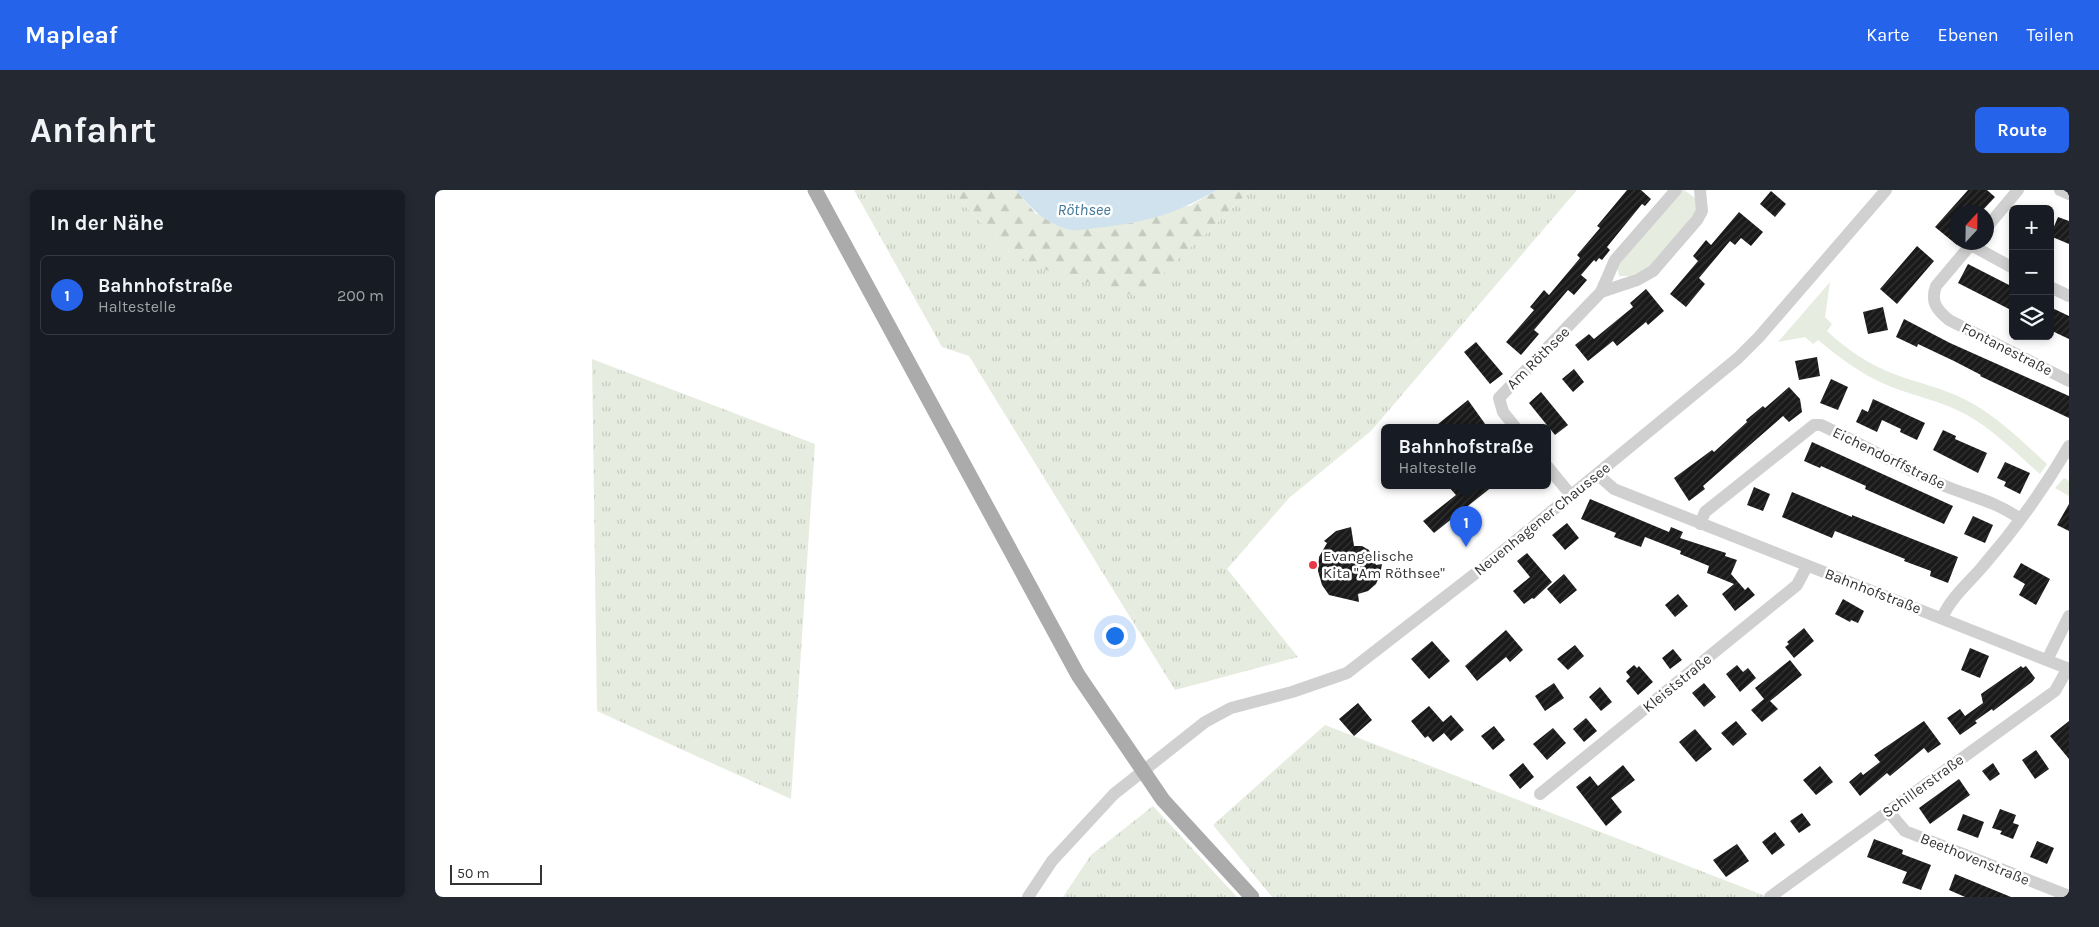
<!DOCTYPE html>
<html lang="de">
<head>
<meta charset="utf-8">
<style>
	body { margin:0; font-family:Karla,sans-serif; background:#242831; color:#f1f3f6 }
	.controls { position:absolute; right:15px; top:15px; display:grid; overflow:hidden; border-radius:8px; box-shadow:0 2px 8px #0003 }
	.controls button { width:45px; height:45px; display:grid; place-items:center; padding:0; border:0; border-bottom:1px solid #363941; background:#171b24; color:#f1f3f6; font:25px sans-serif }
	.compass { position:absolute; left:1514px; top:15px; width:45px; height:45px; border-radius:50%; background:#171b24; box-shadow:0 2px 8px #0003; rotate:22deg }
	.scale { position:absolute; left:15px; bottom:12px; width:92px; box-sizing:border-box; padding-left:5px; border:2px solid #333; border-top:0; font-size:14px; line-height:18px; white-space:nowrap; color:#333; -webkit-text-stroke:4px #fff; paint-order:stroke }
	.you { position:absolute; left:679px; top:445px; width:18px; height:18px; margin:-12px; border:4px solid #fff; border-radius:50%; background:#1a73e8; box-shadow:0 0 0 8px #1a73e833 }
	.badge { display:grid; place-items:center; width:32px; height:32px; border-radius:50%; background:#2563eb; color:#fff; font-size:16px; font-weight:700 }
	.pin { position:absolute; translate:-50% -41px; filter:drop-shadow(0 1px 2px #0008) }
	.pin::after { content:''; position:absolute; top:26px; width:18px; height:15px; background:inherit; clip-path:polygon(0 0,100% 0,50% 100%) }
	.popup { position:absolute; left:946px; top:234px; width:170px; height:65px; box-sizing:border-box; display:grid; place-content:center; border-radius:8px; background:#171b24; filter:drop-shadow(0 1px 4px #0005); font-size:16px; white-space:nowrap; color:#9ea1a6 }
	.popup b { font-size:19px; color:#f1f3f6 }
	.popup::after { content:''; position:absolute; left:50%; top:100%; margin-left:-10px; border:10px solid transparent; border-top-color:#171b24 }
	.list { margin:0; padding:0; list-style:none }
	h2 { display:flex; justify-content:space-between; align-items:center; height:65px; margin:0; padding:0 20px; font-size:21px }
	h2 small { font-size:16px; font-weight:400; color:#9ea1a6 }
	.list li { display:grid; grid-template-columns:32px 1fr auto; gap:15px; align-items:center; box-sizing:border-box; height:80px; margin:0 10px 10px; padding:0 10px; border:1px solid #363941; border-radius:8px }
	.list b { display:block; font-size:19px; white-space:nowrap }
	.list p { margin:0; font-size:16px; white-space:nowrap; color:#9ea1a6 }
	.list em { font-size:16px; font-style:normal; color:#9ea1a6 }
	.icon { flex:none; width:28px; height:28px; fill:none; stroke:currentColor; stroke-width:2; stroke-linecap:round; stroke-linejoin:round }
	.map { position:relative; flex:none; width:1634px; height:707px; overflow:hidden; border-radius:8px }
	header { display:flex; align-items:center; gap:30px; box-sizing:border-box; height:70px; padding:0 25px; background:#2563eb; color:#fff }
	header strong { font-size:24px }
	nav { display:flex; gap:28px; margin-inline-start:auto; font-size:18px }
	.intro { display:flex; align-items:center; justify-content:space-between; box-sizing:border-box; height:120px; padding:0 30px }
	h1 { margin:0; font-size:35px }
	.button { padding:12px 22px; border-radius:8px; background:#2563eb; color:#fff; font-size:18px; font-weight:700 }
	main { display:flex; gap:30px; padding:0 30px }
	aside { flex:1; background:#171b24; border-radius:8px; box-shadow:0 2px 8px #0003 }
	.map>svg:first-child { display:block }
	.grass { fill:url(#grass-tufts) }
	.forest { fill:url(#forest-firs) }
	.park { fill:#e6ecdf }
	.water { fill:#cfe2ee }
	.building { fill:url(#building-hatch) }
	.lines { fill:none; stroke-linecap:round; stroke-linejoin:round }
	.minor { stroke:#d0d0d0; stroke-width:12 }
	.major { stroke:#ababab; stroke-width:15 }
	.poi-dot { fill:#e63946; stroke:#fff; stroke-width:2 }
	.labels { text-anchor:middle; stroke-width:5; stroke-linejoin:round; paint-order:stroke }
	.street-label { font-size:15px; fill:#333; stroke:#fff }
	.poi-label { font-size:15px; fill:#333; stroke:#fff; text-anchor:start }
	.water-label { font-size:16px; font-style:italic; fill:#3f7597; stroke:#fff }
</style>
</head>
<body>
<header>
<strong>Mapleaf</strong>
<nav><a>Karte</a><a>Ebenen</a><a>Teilen</a></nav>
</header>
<div class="intro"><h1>Anfahrt</h1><a class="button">Route</a></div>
<main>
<aside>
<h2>In der Nähe<small></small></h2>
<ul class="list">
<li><span class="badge">1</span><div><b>Bahnhofstraße</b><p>Haltestelle</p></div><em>200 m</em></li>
</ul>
</aside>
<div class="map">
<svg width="1634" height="707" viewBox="0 0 1634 707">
	<defs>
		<pattern id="grass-tufts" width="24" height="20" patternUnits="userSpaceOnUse" patternTransform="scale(1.25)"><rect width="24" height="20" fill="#e6ecdf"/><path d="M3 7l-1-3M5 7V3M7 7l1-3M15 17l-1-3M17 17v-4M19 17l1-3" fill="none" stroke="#c6cbc0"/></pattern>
		<pattern id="forest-firs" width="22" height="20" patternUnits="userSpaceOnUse" patternTransform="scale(1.25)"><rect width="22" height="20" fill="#e6ecdf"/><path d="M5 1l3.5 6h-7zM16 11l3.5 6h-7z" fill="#c6cbc0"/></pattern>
		<pattern id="building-hatch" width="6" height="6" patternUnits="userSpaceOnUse" patternTransform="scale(1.25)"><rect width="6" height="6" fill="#1a1a1a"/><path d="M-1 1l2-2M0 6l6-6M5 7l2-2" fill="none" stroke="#333"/></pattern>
	</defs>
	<rect width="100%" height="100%" fill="#fff"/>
	<path class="grass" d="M419 0H515L575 63 768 46 816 0H1142L936 241 854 308 792 379 863 467 740 500 534 166 507 157Z
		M157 169 380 254 356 609 162 521Z
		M890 535 1333 707H837L778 635Z
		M718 616 802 707H628L656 665Z"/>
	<path class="forest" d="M515 0H581L601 24 755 16 782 0H816L704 107 614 81 575 63Z"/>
	<path class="park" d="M1249 0 1263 10 1260 26 1216 77 1195 86H1184L1182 77 1246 1Z
		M1395 92 1390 127 1397 134 1392 141C1411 159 1435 175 1459 184 1483 193 1508 198 1531 210 1562 226 1587 251 1612 274L1605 284C1581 263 1558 239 1530 224 1506 211 1479 206 1454 196 1427 185 1405 168 1383 150L1378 154 1370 147 1343 152Z
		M1629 288 1634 291V306L1620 298Z"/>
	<path class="water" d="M581 0H782C741 24 706 34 658 38 651 39 639 42 632 39 607 31 597 19 581 0Z"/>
	<path class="building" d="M1192 0H1206L1216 9 1210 16 1207 14 1172 57 1175 60 1167 70 1164 68 1161 72 1159 70 1146 85 1152 90 1139 105 1133 100 1099 140 1104 144 1086 165 1071 152 1099 120 1095 117 1109 100 1114 105 1145 68 1142 65 1165 38 1162 36Z
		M1533 0H1552L1560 7 1546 22H1522V55L1500 37Z
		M1336 1 1351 14 1340 27 1325 14Z
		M1304 22 1328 42 1316 56 1306 48 1300 55 1295 51 1264 88 1270 94 1251 117 1235 104 1263 71 1258 66 1271 50 1276 55Z
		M1623 27 1634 31V54L1615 46Z
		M1482 56 1499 71 1462 114 1445 99Z
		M1533 74 1578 97V112L1574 119 1523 93Z
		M1211 99 1229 121 1213 135 1211 132 1182 156 1178 151 1153 171 1140 155 1154 144 1159 149 1198 117 1195 113Z
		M1448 117 1453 140 1433 144 1428 122Z
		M1615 117 1634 126V149L1615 140Z
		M1469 129 1515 153 1634 206V228L1545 186 1546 185 1519 171 1483 154 1482 157 1461 147Z
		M1041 152 1068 184 1055 194 1029 162Z
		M1382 167 1385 186 1364 190 1360 171Z
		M1139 179 1149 192 1138 202 1127 189Z
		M1396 189 1413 197 1403 220 1385 213Z
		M1354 197 1365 209 1367 222 1354 232 1348 226 1268 296 1270 299 1254 311 1239 288 1277 260 1279 262 1312 232 1311 230 1328 216 1330 218Z
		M1106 202 1133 235 1120 245 1094 213Z
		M1438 209 1490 233 1482 250 1465 242 1466 239 1447 230 1442 242 1421 232 1427 219 1433 222Z
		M1033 210 1053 238H1034L1030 234 1024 238H998Z
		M1508 240 1521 246 1520 249 1552 263 1543 283 1498 260Z
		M1377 252 1518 316 1509 334 1430 299 1431 296 1386 276 1385 278 1369 271Z
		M1570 272 1595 283 1585 304 1569 296 1571 292 1562 288Z
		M1013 296H1058L999 343 988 331 1021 305Z
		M1319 297 1335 304 1328 321 1312 315Z
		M1357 302 1417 327V325L1523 367 1513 393 1495 386 1496 381 1469 371 1470 369 1400 341 1397 348 1347 327Z
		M1155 309 1234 342 1236 337 1248 342 1245 348 1291 363 1290 366 1302 370 1296 384 1310 400 1313 397 1320 405 1300 421 1287 404 1299 394 1272 383 1274 376 1245 364 1246 361 1210 347 1206 357 1179 347 1181 343 1146 329Z
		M1634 314V341L1622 335Z
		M1538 326 1558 335 1550 353 1529 344Z
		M1132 333 1144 348 1130 360 1117 345Z
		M916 337 919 356H927L934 360 941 375 947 374 945 385 941 394 933 401 923 404 924 412 894 405 887 395 883 381 884 367 892 353 889 351 901 341Z
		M1092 363 1117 392 1099 409 1097 408 1089 414 1078 401 1095 387 1082 371Z
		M1586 373 1615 389 1601 415 1584 405 1590 394 1578 387Z
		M1129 384 1142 400 1125 414 1112 399Z
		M1243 404 1253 416 1240 427 1230 415Z
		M1408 409 1429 421 1423 433 1416 430 1415 432 1400 424Z
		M1369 438 1379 451 1359 468 1350 457 1354 454 1352 452Z
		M1071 440 1088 460 1075 472 1071 467 1042 491 1030 476Z
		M997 451 1015 471 994 489 976 469Z
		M1140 455 1149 466 1133 480 1122 469Z
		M1535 458 1554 466 1545 488 1526 480Z
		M1238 459 1247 470 1235 479 1227 468Z
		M1355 470 1367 485 1335 511 1343 519 1327 532 1316 520 1329 509 1320 498Z
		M1199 475 1202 478 1204 476 1218 492 1203 505 1191 491 1195 487 1191 482Z
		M1302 475 1308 482 1313 478 1321 488 1305 502 1291 484Z
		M1586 476 1588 478 1591 476 1600 488 1597 492 1558 521 1557 519 1540 531 1542 533 1525 545 1512 528 1525 519 1530 526 1548 513 1546 504Z
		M1119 493 1129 508 1110 521 1100 506Z
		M1269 493 1281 507 1269 517 1257 503Z
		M1165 497 1177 512 1166 521 1154 507Z
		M923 513 937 530 919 546 904 529Z
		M994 516 1008 532 1016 525 1029 540 1016 551 1009 543 998 552 993 546 990 548 976 531Z
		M1151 528 1162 541 1149 552 1138 539Z
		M1301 531 1312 544 1298 556 1286 543Z
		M1489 531 1506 554 1493 563 1489 558 1455 586 1452 583 1425 606 1414 592 1426 582 1428 585 1445 572 1439 565Z
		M1634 531V569L1615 546Z
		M1059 536 1070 550 1058 560 1046 546Z
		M1118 538 1131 553 1112 570 1098 554Z
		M1260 539 1277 559 1261 572 1244 552Z
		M1601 560 1614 579 1600 589 1587 570Z
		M1088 573 1099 587 1085 599 1074 585Z
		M1558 573 1565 584 1555 591 1547 581Z
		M1188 575 1200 590 1176 608 1187 622 1171 636 1141 597 1155 586 1163 596Z
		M1385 576 1398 592 1381 605 1368 590Z
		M1524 589 1535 605 1495 634 1484 618Z
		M1565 619 1581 625 1578 633 1584 635 1578 649 1565 644 1567 641 1557 638Z
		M1367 623 1376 635 1364 643 1355 631Z
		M1528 624 1549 632 1543 648 1522 640Z
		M1340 642 1350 655 1337 665 1327 652Z
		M1439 649 1468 660 1467 664 1496 675 1486 700 1467 693 1472 682 1432 667Z
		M1602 651 1619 658 1612 674 1595 667Z
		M1302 654 1314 671 1291 687 1278 670Z
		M1520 684 1576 707H1530L1514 700Z"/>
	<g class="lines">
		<path class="minor" d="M1625 0 1634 4
			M1552 37 1583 0
			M1538 52 1501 96C1495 112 1502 120 1514 130L1634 191
			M1536 55 1578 78
			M1615 97 1634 106
			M1166 102 1202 90 1218 81 1262 30 1267 21 1265 0
			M1081 238 1068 222 1064 208 1166 102 1180 70 1241 0
			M1112 276 1135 304
			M1162 284 1179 299 1634 479
			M1265 334 1270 322 1379 235H1386C1429 255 1470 280 1515 298 1538 307 1564 313 1585 329
			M1507 428C1516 407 1534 393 1548 376 1580 339 1609 299 1634 256
			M1612 470 1634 426
			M1105 604 1362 395 1372 376
			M1453 621 1470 641 1634 706
			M593 707 617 671 679 604 770 532 796 518 857 502 912 483 1050 376 1303 168 1324 147 1451 0
			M1335 707 1620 501 1633 478"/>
		<path class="major" d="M380 0 643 485 728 610 817 707"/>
	</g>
	<circle class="poi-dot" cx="878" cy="375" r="5"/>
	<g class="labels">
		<g class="street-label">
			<text transform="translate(1572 159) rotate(27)" y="5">Fontanestraße</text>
			<text transform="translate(1103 168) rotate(-45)" y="5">Am Röthsee</text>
			<text transform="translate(1454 268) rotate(26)" y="5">Eichendorffstraße</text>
			<text transform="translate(1107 329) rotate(-39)" y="5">Neuenhagener Chaussee</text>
			<text transform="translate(1438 401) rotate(21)" y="5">Bahnhofstraße</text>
			<text transform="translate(1242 493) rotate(-39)" y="5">Kleiststraße</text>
			<text transform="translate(1488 596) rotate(-36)" y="5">Schillerstraße</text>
			<text transform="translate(1540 669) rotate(22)" y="5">Beethovenstraße</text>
		</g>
		<g class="poi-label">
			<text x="888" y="371">Evangelische<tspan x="888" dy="17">Kita "Am Röthsee"</tspan></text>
		</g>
		<g class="water-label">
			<text x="649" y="25">Röthsee</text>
		</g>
	</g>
</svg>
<div class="controls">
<button>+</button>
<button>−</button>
<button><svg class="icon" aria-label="layers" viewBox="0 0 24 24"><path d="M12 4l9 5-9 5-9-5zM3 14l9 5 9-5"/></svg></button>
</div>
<svg class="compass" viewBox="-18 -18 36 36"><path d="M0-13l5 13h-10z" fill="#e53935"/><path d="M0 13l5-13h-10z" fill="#9ea1a6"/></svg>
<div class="scale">50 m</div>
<div class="you"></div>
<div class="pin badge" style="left:1031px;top:357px">1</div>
<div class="popup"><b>Bahnhofstraße</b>Haltestelle</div>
</div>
</main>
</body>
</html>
